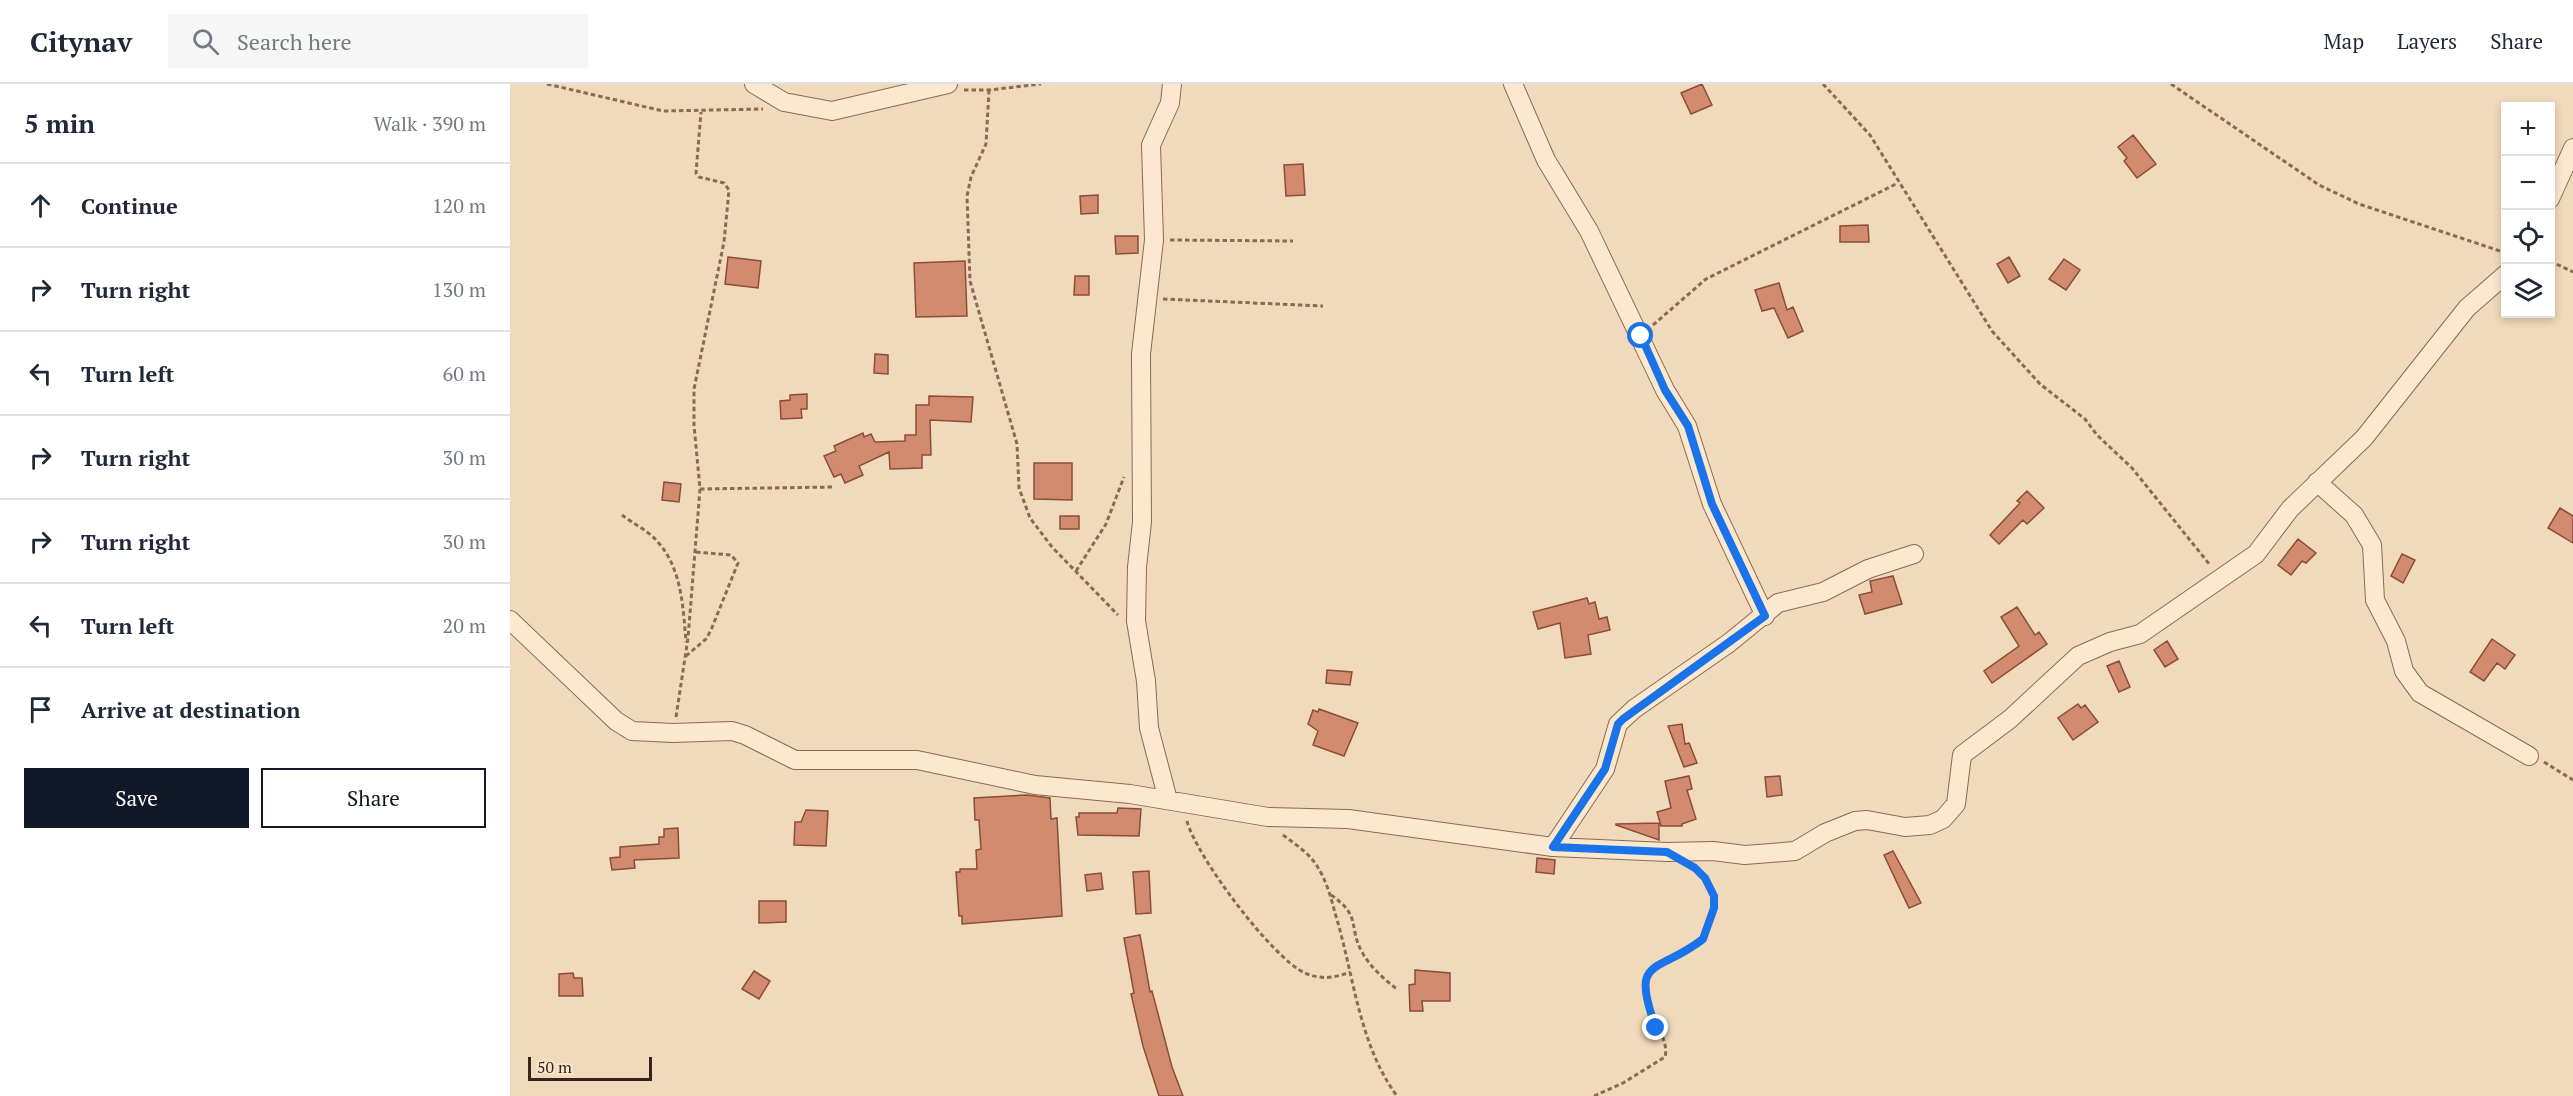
<!DOCTYPE html>
<html lang="en">
<head>
<meta charset="utf-8">
<style>
	body { margin:0; font-family:"PT Serif",serif; background:#f6f6f7; color:#1f2937 }
	.controls { position:absolute; right:18px; top:18px; display:grid; overflow:hidden; border-radius:0px; box-shadow:0 3px 9px #0003 }
	.controls button { width:54px; height:54px; display:grid; place-items:center; padding:0; border:0; border-bottom:2px solid #e0e1e3; background:#fff; color:#1f2937; font:30px sans-serif }
	.scale { position:absolute; left:18px; bottom:15px; width:124px; box-sizing:border-box; padding-left:6px; border:3px solid #37241a; border-top:0; font-size:16px; line-height:21px; white-space:nowrap; color:#37241a; -webkit-text-stroke:4px #f8e5cb; paint-order:stroke }
	.stop { position:absolute; width:18px; height:18px; margin:-14px; border:4px solid #1a73e8; border-radius:50%; background:#fff }
	.stop.end { background:#1a73e8; border-color:#fff; box-shadow:0 2px 6px #0008 }
	.list { margin:0; padding:0; list-style:none }
	h2 { display:flex; justify-content:space-between; align-items:center; height:78px; margin:0; padding:0 24px; font-size:26px }
	h2 small { font-size:20px; font-weight:400; color:#747a83 }
	.list li { display:grid; grid-template-columns:39px 1fr auto; gap:18px; align-items:center; box-sizing:border-box; height:84px; padding:0 24px; border-top:2px solid #e0e1e3 }
	.list b { display:block; font-size:22px; white-space:nowrap }
	.list em { font-size:20px; font-style:normal; color:#747a83 }
	.actions { display:flex; gap:12px; padding:18px 24px }
	.actions a { flex:1; padding:14px 0; border:2px solid #111827; border-radius:0px; text-align:center; font-size:21px; color:#111827 }
	.actions .main { background:#111827; color:#fff }
	.icon { flex:none; width:33px; height:33px; fill:none; stroke:currentColor; stroke-width:2; stroke-linecap:round; stroke-linejoin:round }
	.map { position:relative; flex:none; width:2063px; height:1012px; overflow:hidden }
	header { display:flex; align-items:center; gap:36px; box-sizing:border-box; height:84px; padding:0 30px; background:#fff; border-bottom:2px solid #e0e1e3 }
	header strong { font-size:28px }
	nav { display:flex; gap:33px; margin-inline-start:auto; font-size:21px }
	.search { width:420px; height:54px; background:#f6f6f7; display:flex; align-items:center; gap:15px; box-sizing:border-box; padding:0 21px; border-radius:0px; color:#747a83; font-size:22px }
	main { display:flex }
	aside { flex:1; background:#fff }
	.map>svg:first-child { display:block }
	.building { fill:#d28b6e; stroke:#8a4e38; stroke-width:1.5 }
	.lines { fill:none; stroke-linecap:round; stroke-linejoin:round }
	.street-casing { stroke:#896a54; stroke-width:20 }
	.path { stroke:#896a54; stroke-width:3; stroke-dasharray:4.5 3; stroke-linecap:butt }
	.street { stroke:#fbe8cf; stroke-width:18 }
	.route { stroke:#1a73e8; stroke-width:8 }
</style>
</head>
<body>
<header>
<strong>Citynav</strong>
<div class="search"><svg class="icon" aria-label="search" viewBox="0 0 24 24"><circle cx="10" cy="10" r="6"/><path d="M15 15l6 6"/></svg>Search here</div>
<nav><a>Map</a><a>Layers</a><a>Share</a></nav>
</header>
<main>
<aside>
<h2>5 min<small>Walk · 390 m</small></h2>
<ul class="list">
<li><svg class="icon" aria-label="ahead" viewBox="0 0 24 24"><path d="M12 20V5M6 11l6-6 6 6"/></svg><div><b>Continue</b></div><em>120 m</em></li>
<li><svg class="icon" aria-label="right" viewBox="0 0 24 24"><path d="M7 20v-9h11M14 6l5 5-5 5"/></svg><div><b>Turn right</b></div><em>130 m</em></li>
<li><svg class="icon" aria-label="left" viewBox="0 0 24 24"><path d="M17 20v-9H6M10 6l-5 5 5 5"/></svg><div><b>Turn left</b></div><em>60 m</em></li>
<li><svg class="icon" aria-label="right" viewBox="0 0 24 24"><path d="M7 20v-9h11M14 6l5 5-5 5"/></svg><div><b>Turn right</b></div><em>30 m</em></li>
<li><svg class="icon" aria-label="right" viewBox="0 0 24 24"><path d="M7 20v-9h11M14 6l5 5-5 5"/></svg><div><b>Turn right</b></div><em>30 m</em></li>
<li><svg class="icon" aria-label="left" viewBox="0 0 24 24"><path d="M17 20v-9H6M10 6l-5 5 5 5"/></svg><div><b>Turn left</b></div><em>20 m</em></li>
<li><svg class="icon" aria-label="arrive" viewBox="0 0 24 24"><path d="M6 21V4h12l-3 4 3 4H6"/></svg><div><b>Arrive at destination</b></div></li>
</ul>
<div class="actions"><a class="main">Save</a><a>Share</a></div>
</aside>
<div class="map">
<svg width="2063" height="1012" viewBox="0 0 2063 1012">
	<rect width="100%" height="100%" fill="#f1dabb"/>
	<path class="building" d="M1192 0 1202 21 1181 30 1171 9Z
		M1623 51 1646 80 1627 94 1614 77 1617 74 1608 63Z
		M793 80 795 111 776 112 774 81Z
		M588 111V129L571 130 570 112Z
		M1358 141 1359 158H1330V142Z
		M605 152H628V169L606 170Z
		M218 173 251 177 248 204 215 200Z
		M1499 173 1510 192 1498 199 1487 180Z
		M1554 175 1570 186 1556 206 1539 195Z
		M455 177 457 232 406 233 404 179Z
		M565 192H579V211H564Z
		M1269 199 1277 226 1283 223 1293 247 1278 254 1264 224 1252 227 1245 206Z
		M365 270 378 271V290L364 289Z
		M297 310V325H291L292 334 271 335 270 317 280 316V311Z
		M419 312 463 313 461 338 420 336 421 371H412V384L380 385 379 368 349 382 353 391 335 399 331 390 324 393 314 372 326 367 324 362 353 349 354 353 361 350 365 358 395 357V351H406V321H419Z
		M524 379H562V416L524 415Z
		M154 398 171 400 169 418 152 416Z
		M1517 407 1534 424 1517 440 1513 436 1489 460 1480 451 1510 419 1507 417Z
		M2050 424 2063 432V459L2038 444Z
		M550 432H569V445H550Z
		M1788 455 1806 469 1796 479 1792 477 1781 491 1768 481Z
		M1892 470 1905 476 1893 499 1881 492Z
		M1383 492 1392 520 1355 530 1349 511 1362 508 1360 497Z
		M1077 514 1079 520 1085 518 1089 535 1097 533 1100 546 1078 551 1081 570 1055 574 1050 539 1028 545 1023 528Z
		M1507 523 1525 551 1529 548 1537 560 1482 599 1474 587 1509 562 1491 533Z
		M1982 555 2005 571 1995 585 1987 579 1974 597 1960 588Z
		M1657 557 1668 575 1655 583 1644 566Z
		M1609 577 1620 603 1609 608 1597 582Z
		M817 586 842 588 840 601 816 599Z
		M1568 620 1571 624 1575 621 1588 638 1563 656 1548 634Z
		M809 625 848 639 834 672 803 661 808 647 798 640 803 626 808 628Z
		M1172 640 1175 660 1179 659 1187 679 1174 683 1158 642Z
		M1179 692 1182 705 1177 706 1186 735 1172 740V742H1151L1147 728 1161 724 1155 697Z
		M1270 692 1272 711 1257 713 1255 693Z
		M517 711 540 714 541 735 547 734 552 832 452 840V832H449L446 788H450V785H467L466 766 471 765 469 736H465L464 714Z
		M608 724 631 725 629 752 568 751 566 733H569V729H607Z
		M296 726 318 727 316 762 284 761 285 738H291Z
		M1149 739V756L1106 741V740Z
		M168 744 169 774 124 776 125 784 102 786 100 774 110 773V763L149 760V753H154V745Z
		M1383 767 1411 819 1399 824 1374 771Z
		M1027 774 1045 776 1044 790 1026 788Z
		M639 787 641 829 626 830 623 788Z
		M591 789 593 805 577 807 575 791Z
		M249 817H276V838L249 839Z
		M630 851 640 908 642 907 662 983 673 1012H649L633 962 621 910 624 909 614 854Z
		M905 886 940 889V917H912L913 927H900L899 901 905 900Z
		M244 887 260 897 249 915 232 905Z
		M63 889 64 894H72L73 912H49V890Z"/>
	<g class="lines">
		<g class="street-casing">
			<path id="street" d="M244 0 274 18 322 27 438 0
				M1003 0 1036 76 1079 147 1155 306 1177 342 1202 420 1255 532
				M2040 115 2063 64
				M1807 398 1844 431 1862 461 1865 516 1886 557 1894 587 1910 609 2019 672
				M0 536 106 637 122 647 163 649 222 647 235 651 285 676H407L525 701 620 710 758 733 838 735 1043 763 1157 768 1203 767 1235 771 1285 767 1315 749 1345 737 1357 736 1395 743 1420 741 1433 735 1446 720 1452 671 1500 635 1568 572 1600 558 1630 550 1746 470 1780 425 1854 354 1957 224 1996 190
				M658 716 639 644 636 597 626 537 627 483 632 438 631 270 644 156 641 61 660 19 662 0
				M1043 763 1095 685 1108 640 1124 625 1219 559 1268 519 1313 508 1358 485 1404 470"/>
		</g>
		<path class="path" d="M37 0 153 27 253 25
			M1313 0 1360 51 1482 247 1530 300 1575 335 1587 351 1622 384 1700 481
			M1661 0 1809 101 1849 120 1996 169
			M454 6H479L531 0
			M479 6 476 60 461 93 457 112 460 197 507 360 509 404 520 434 542 463 608 531
			M660 156 783 157
			M2040 177 2063 188
			M653 215 813 222
			M1143 241 1196 195 1388 99
			M190 405 324 403
			M112 431C122 439 137 446 146 456 172 483 173 523 176 558
			M566 487 596 440 614 393
			M176 572 196 555 201 546 228 479 221 471 185 468
			M166 633 178 554 190 405 184 341V305L214 158 219 106 214 99 189 93 186 89 191 28
			M2034 678 2063 696
			M677 737C686 772 762 874 795 889 811 896 825 894 840 888
			M773 751C785 760 799 769 807 782 816 796 821 813 825 829 844 890 848 959 887 1012
			M821 811C852 832 838 843 852 868 860 883 874 895 888 906
			M1084 1012 1113 999 1155 973C1162 947 1116 914 1142 887 1155 873 1177 868 1193 856 1204 827 1210 806 1185 784"/>
		<use href="#street" class="street"/>
	</g>
	<g class="lines">
		<path class="route" d="M1131 252 1155 306 1178 342 1202 420 1255 532 1113 635 1108 640 1095 685 1043 763 1157 768 1185 784 1195 794 1204 812V824L1193 855C1147 891 1119 871 1146 944"/>
	</g>
</svg>
<div class="controls">
<button>+</button>
<button>−</button>
<button><svg class="icon" aria-label="locate" viewBox="0 0 24 24"><circle cx="12" cy="12" r="6"/><path d="M12 2v4M12 18v4M2 12h4M18 12h4"/></svg></button>
<button><svg class="icon" aria-label="layers" viewBox="0 0 24 24"><path d="M12 4l9 5-9 5-9-5zM3 14l9 5 9-5"/></svg></button>
</div>
<div class="scale">50 m</div>
<div class="stop" style="left:1131px;top:252px"></div>
<div class="stop end" style="left:1146px;top:944px"></div>
</div>
</main>
</body>
</html>
